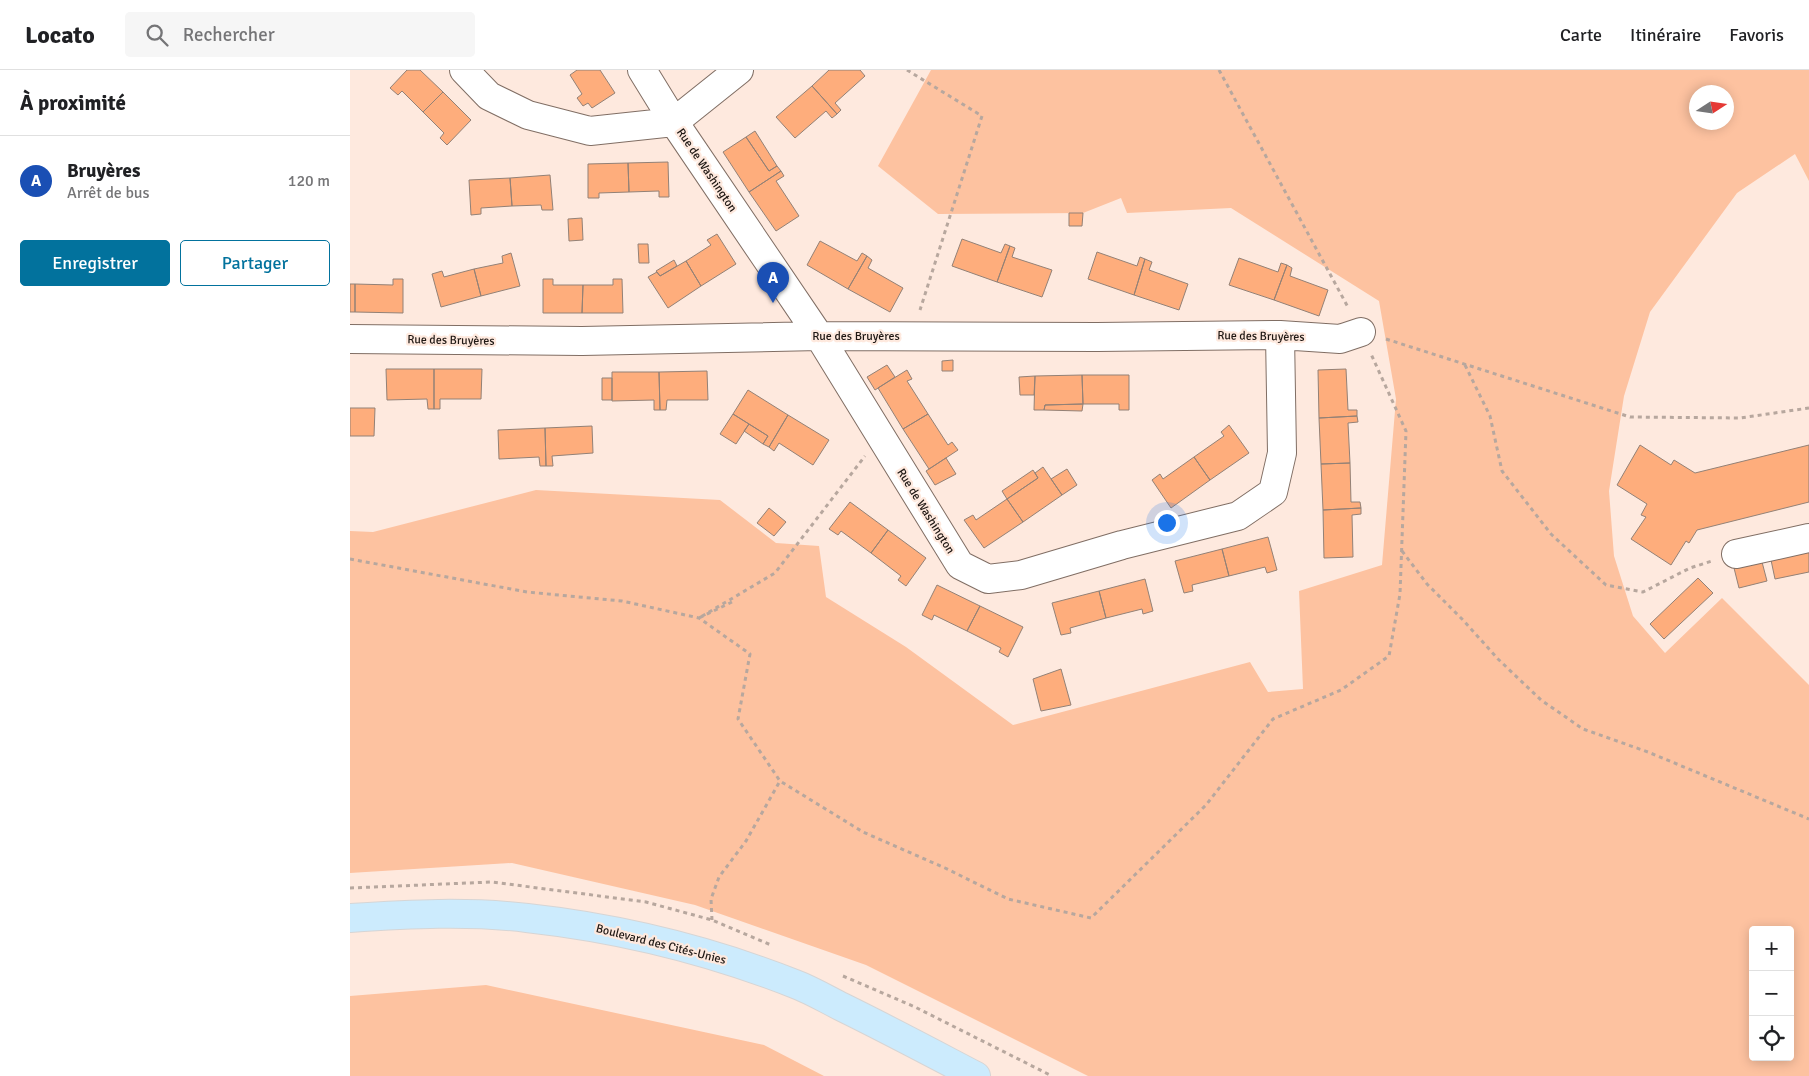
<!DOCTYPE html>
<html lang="fr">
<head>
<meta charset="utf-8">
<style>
	body { margin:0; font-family:Signika,sans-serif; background:#f6f6f6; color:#202124 }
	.controls { position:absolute; right:15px; bottom:15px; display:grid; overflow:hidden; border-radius:5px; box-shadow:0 2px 12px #0003 }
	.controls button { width:45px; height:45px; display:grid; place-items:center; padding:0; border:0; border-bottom:1px solid #e0e0e0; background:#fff; color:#202124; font:25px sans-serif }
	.compass { position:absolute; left:1339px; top:15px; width:45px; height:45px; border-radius:50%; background:#fff; box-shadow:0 2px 12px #0003; rotate:78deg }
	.you { position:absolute; left:816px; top:452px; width:18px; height:18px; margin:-12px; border:4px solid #fff; border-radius:50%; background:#1a73e8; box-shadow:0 0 0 8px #1a73e833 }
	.badge { display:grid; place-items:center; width:32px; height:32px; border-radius:50%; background:#02729d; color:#fff; font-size:16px; font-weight:700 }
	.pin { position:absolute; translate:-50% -41px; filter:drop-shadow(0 1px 2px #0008) }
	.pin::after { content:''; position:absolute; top:26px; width:18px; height:15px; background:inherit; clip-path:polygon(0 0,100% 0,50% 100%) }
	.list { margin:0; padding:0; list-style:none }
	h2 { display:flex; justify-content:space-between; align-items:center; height:65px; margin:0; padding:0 20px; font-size:21px }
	h2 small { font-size:16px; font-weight:400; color:#757577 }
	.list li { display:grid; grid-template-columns:32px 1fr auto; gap:15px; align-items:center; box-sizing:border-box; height:90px; padding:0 20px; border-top:1px solid #e0e0e0 }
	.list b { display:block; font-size:19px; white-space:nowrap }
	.list p { margin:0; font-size:16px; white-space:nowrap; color:#757577 }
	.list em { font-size:16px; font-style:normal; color:#757577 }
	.actions { display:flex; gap:10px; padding:15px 20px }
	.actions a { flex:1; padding:11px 0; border:1px solid #02729d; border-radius:5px; text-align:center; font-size:18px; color:#02729d }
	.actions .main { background:#02729d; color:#fff }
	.icon { flex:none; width:28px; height:28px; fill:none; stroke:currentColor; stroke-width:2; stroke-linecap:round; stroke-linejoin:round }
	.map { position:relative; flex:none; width:1459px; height:1006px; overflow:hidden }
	header { display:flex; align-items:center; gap:30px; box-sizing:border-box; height:70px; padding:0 25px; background:#fff; border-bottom:1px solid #e0e0e0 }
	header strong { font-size:24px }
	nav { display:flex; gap:28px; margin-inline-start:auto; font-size:18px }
	.search { width:350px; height:45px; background:#f6f6f6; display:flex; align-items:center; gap:12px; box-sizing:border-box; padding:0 18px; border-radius:5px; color:#757577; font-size:19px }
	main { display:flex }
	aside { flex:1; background:#fff }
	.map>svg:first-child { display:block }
	.green { fill:#fdc2a0; fill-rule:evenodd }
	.building { fill:#fead7c; stroke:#938176 }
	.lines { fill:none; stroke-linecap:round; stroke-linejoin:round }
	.minor-casing { stroke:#806e64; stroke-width:30 }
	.primary-casing { stroke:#d6d5d5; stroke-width:30 }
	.path { stroke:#b7a79e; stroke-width:3; stroke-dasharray:4 4; stroke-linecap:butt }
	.minor { stroke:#fff; stroke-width:28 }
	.primary { stroke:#ccebfd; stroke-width:28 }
	.labels { text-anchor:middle; stroke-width:4.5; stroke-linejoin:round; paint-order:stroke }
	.street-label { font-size:12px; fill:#1e1713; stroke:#fee9de }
</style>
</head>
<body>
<header>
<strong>Locato</strong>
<div class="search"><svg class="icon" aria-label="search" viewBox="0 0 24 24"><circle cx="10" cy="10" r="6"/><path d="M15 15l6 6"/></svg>Rechercher</div>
<nav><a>Carte</a><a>Itinéraire</a><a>Favoris</a></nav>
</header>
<main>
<aside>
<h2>À proximité<small></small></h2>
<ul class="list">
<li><span class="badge" style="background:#1a4fb4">A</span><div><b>Bruyères</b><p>Arrêt de bus</p></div><em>120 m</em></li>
</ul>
<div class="actions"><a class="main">Enregistrer</a><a>Partager</a></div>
</aside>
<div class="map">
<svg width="1459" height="1006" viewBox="0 0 1459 1006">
	<rect width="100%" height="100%" fill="#fee9de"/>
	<path class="green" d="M581 0H1459V111L1445 84 1387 123 1300 242 1274 326 1259 421 1264 486 1283 546 1315 583 1372 528 1459 615V1006H738L516 895 345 835 162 793 0 803V461L23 462 186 420 370 430 426 473 469 476 476 527 556 577 663 655 900 592 918 622 953 619 949 521 1032 495 1046 329 1029 231 881 138 777 143 771 128 733 143 588 144 528 96ZM1376 22V52H1346V22ZM1403 860H1440V987H1403Z
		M136 915 414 975 474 1006H0V926Z"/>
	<path class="building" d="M57 0H70L93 22 73 42 52 21 48 25 40 18Z
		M227 0H250L265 23 242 38 238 33 233 36 227 28 232 24 220 5Z
		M479 0H510L515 6 485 33 491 40 487 44 462 16Z
		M462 16 487 44 482 48 476 41 445 68 426 47Z
		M93 22 121 50 97 75 90 68 94 63 73 42Z
		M405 61 427 96 419 101 396 67Z
		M396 67 419 101 427 96 431 101 399 122 373 82Z
		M318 92 319 127H309V121L279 122 278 93Z
		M278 93 279 122 249 123V128H238V94Z
		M431 101 434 106 426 111 449 146 426 161 399 122Z
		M200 105 203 140H192L191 135 162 136 160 108Z
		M160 108 162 136 131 138V144L121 145 119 110Z
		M719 143H733L732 156H719Z
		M232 148 233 170 219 171 218 149Z
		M367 164 386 194 351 216 336 191 361 175 357 170Z
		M612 169 651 183 655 174 660 176 647 212 602 196Z
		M470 171 507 191 512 183 517 186 498 219 457 195Z
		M288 174H298L299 193H289Z
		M660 176 665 178 662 187 702 200 692 227 647 212Z
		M747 182 787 196 790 187 795 189 784 225 738 209Z
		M161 183 170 216 131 226 124 199 153 193 152 186Z
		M517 186 522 190 518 198 553 218 540 242 498 219Z
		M889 188 928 202 931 193 937 195 924 230 879 215Z
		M795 189 802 192 799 200 838 214 829 240 784 225Z
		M324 190 327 196 310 206 306 201Z
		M336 191 351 216 318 238 298 207 307 202 310 206Z
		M937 195 942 198 940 206 978 220 969 246 924 230Z
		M124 199 131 226 91 237 82 204 92 201 94 207Z
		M43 209H53V243L5 242V214L43 215Z
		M193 209H203V215H233L232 243H193Z
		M263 209H272L273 243H232L233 215H263Z
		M0 214H5V242H0Z
		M603 290V301H592V291Z
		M537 295 545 307 525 320 517 307Z
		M36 299H84V339H78L77 329 37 330Z
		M84 299H132L131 329H90V339H84Z
		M996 299 998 340H1007V346L969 348 968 300Z
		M557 300 562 309 557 311 578 344 553 359 528 318Z
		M357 301 358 330H317L316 340H310L309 302Z
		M262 302H309L310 340H304V330L262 331Z
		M732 305 733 334 695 335 694 340H684L685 306Z
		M732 305H779V340H769V334H733Z
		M685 306 684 325H670L669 307Z
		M252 308H262V330H252Z
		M398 320 438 345 419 377 413 374 418 366 383 344Z
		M733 334 732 341 694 340 695 335Z
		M0 338H25L24 366H0Z
		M383 344 399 354 386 374 370 364Z
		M578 344 598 375 602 372 608 380 579 399 553 359Z
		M438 345 479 370 463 395 429 373 424 381 419 377Z
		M1007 346 1008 352 998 353 1000 393 971 394 969 348Z
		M399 354 418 366 413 374 394 361Z
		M879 355 899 383 860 410 844 387 874 366 871 362Z
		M242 356 243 383 202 386 203 396H196L195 358Z
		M195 358 196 396H190L189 387 149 389 148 360Z
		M1290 375 1321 395 1324 390 1345 403 1459 375V432L1347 460 1339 473 1336 471 1321 495 1281 469 1296 447 1291 445 1297 434 1267 415Z
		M844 387 860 410 821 438 802 410 810 404 813 409Z
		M596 388 606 404 585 415 576 401Z
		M1000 393 1001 432H1010L1011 438 973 440 971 394Z
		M693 397 712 425 673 452 657 429 688 408 685 403Z
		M717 399 727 415 712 425 701 409Z
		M683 400 688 408 657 429 652 421Z
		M657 429 673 452 634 478 614 450 623 445 626 450Z
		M500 432 538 460 521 483 491 461 488 465 479 459Z
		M419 438 436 452 424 466 407 453Z
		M1011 438V444L1002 445 1003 487 974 488 973 440Z
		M538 460 576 488 556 516 548 510 551 506 521 483Z
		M918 467 927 500 917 503 915 497 879 506 872 479Z
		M872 479 879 506 842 515 843 521 834 523 825 491Z
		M1459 481V502L1425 509 1421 490Z
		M1412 492 1417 511 1389 518 1384 498Z
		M1348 508 1363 523 1314 569 1300 554Z
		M795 509 803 541 793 544 792 539 756 548 749 521Z
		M587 515 630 536 617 561 584 545 582 550 572 545Z
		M749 521 756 548 720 558 721 563 711 565 702 533Z
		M630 536 673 557 658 587 649 582 651 578 617 561Z
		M711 599 721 635 691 641 683 609Z"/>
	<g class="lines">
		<g class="minor-casing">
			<path id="minor" d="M114 0 139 26 178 45 240 61 324 52
				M292 0 324 52 469 266 610 495 638 509 671 505 772 475 888 446 923 422 932 383 930 265
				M324 52 389 0
				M0 269 232 271 469 266 747 267 930 265 990 269 1011 262
				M1386 484 1459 468"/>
		</g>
		<g class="primary-casing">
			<path id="primary" d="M0 848C59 844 119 841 177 848 268 858 359 880 445 914 461 920 476 929 492 937 537 959 582 983 626 1006"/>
		</g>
		<path class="path" d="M557 0 632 46 570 240
			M869 0 999 239
			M1036 269 1280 347 1390 348 1459 338
			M1115 295 1140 346 1152 401 1201 464 1256 515 1293 522 1340 498 1362 491
			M1052 481 1077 514 1113 550 1148 589 1191 630 1233 659 1298 682 1459 749
			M0 489 177 522 272 531 349 548 400 584 388 649 430 711 513 762 595 798 658 829 741 848 856 735 923 649 991 620 1039 586 1050 524 1056 361 1021 284
			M382 532 349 548 425 503 515 386
			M0 818 142 812 296 832 362 850 421 875
			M362 850 361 829 369 807 396 771 430 711
			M493 906 565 937 702 1006"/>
		<use href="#minor" class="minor"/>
		<use href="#primary" class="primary"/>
	</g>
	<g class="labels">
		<g class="street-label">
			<text transform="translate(357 100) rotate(56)" y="4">Rue de Washington</text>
			<text x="506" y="270">Rue des Bruyères</text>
			<text transform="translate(911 266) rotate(1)" y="4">Rue des Bruyères</text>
			<text transform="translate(101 270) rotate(1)" y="4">Rue des Bruyères</text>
			<text transform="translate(576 441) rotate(58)" y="4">Rue de Washington</text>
			<text transform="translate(311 874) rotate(14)" y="4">Boulevard des Cités-Unies</text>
		</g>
	</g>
</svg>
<div class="controls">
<button>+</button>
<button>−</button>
<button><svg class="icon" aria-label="locate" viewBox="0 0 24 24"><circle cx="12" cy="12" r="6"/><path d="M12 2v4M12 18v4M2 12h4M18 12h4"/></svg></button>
</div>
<svg class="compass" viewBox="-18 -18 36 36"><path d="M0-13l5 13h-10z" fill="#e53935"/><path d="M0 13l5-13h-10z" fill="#757577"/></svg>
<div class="you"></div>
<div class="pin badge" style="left:423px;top:233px;background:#1a4fb4">A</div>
</div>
</main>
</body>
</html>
